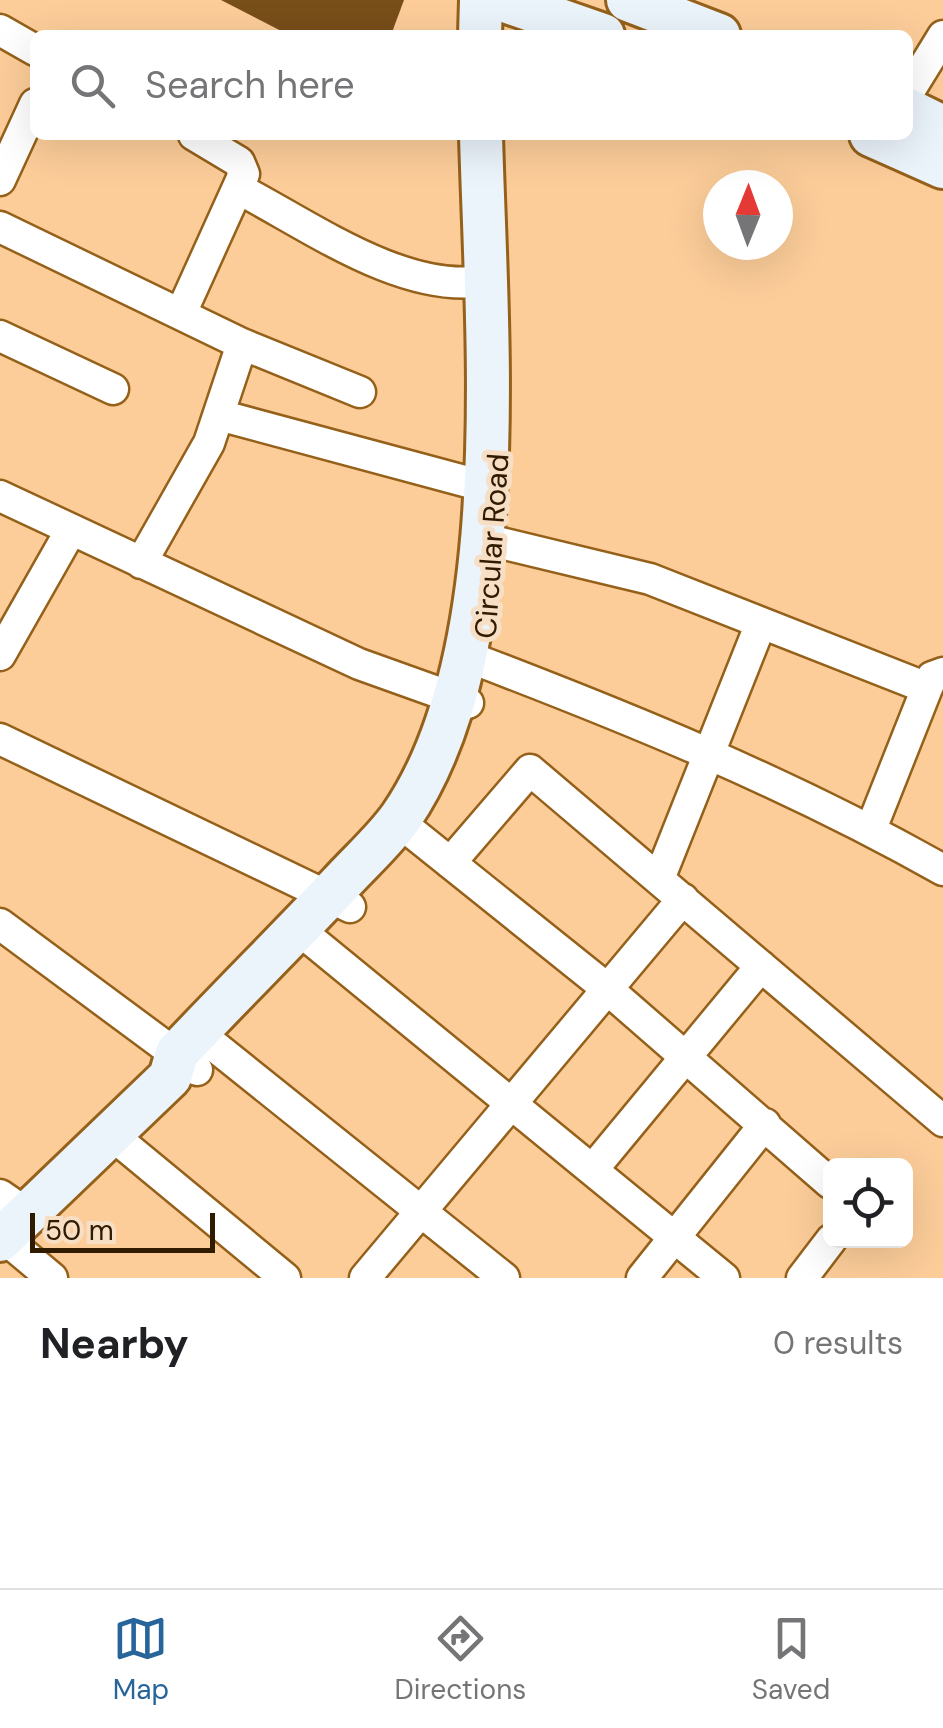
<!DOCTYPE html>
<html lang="en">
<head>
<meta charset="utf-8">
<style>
	body { margin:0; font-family:"DM Sans",sans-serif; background:#f2f2f2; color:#202124 }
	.controls { position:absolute; right:30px; bottom:30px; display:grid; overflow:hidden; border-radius:15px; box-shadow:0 10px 40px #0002 }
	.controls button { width:90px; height:90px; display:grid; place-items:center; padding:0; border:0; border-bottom:2px solid #e0e0e0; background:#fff; color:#202124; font:50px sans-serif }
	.compass { position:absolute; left:703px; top:170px; width:90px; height:90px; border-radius:50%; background:#fff; box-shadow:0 10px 40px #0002; rotate:1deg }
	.scale { position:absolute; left:30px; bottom:25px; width:185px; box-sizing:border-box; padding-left:10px; border:5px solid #301a00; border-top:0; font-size:28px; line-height:35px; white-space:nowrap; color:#301a00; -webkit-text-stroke:8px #f7dfc6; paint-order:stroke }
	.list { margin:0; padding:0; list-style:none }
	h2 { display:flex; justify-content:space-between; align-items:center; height:130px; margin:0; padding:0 40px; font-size:42px }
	h2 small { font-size:32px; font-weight:400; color:#757577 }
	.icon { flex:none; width:55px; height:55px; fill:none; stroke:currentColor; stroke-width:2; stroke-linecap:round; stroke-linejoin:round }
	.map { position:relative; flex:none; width:943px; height:1278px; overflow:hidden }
	.search { position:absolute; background:#fff; box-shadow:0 10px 40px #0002; left:30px; right:30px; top:30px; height:110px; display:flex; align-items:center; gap:25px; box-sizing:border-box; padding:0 35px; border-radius:15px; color:#757577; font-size:38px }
	.sheet { height:310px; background:#fff }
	nav { display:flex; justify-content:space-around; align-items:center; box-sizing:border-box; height:140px; border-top:2px solid #e0e0e0; background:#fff; font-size:28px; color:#757577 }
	nav a { display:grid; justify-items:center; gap:5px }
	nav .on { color:#26649a }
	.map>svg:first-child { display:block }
	.building { fill:#784e19 }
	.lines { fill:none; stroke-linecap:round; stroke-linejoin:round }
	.street-casing { stroke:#956019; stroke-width:35 }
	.secondary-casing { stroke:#956019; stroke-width:48 }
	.street { stroke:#fff; stroke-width:30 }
	.secondary { stroke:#ebf3fb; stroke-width:42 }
	.labels { text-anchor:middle; stroke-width:10; stroke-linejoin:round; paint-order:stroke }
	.street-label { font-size:30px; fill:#301a00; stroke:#f7dfc6 }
</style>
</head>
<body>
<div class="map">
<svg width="943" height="1278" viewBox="0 0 943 1278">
	<rect width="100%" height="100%" fill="#fccd99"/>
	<path class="building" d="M221 0H404L391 35H289Z"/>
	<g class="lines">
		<g class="street-casing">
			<path id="street" d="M0 30 35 50
				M908 93 943 36
				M0 180 35 104
				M239 189C310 226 403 294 484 281
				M0 227 242 344 360 392
				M182 311 244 174 239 162 194 135
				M0 336 113 389
				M219 415 483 486
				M0 496 359 664 468 703
				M480 538 650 579 927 688 932 677 943 673
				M141 563 209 443 242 344
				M0 655 71 530
				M466 656C629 718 791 784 943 870
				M0 739 350 907
				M398 821 605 987 830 1183
				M871 829 927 688
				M450 863 530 770 943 1121
				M659 879 761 623
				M0 924 197 1070
				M298 929 724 1278
				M197 1032 504 1278
				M112 1135 285 1278
				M593 1169 761 966
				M0 1195 29 1215
				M3 1237 52 1278
				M365 1278 683 899
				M642 1278 765 1124
				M802 1278 831 1240"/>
		</g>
		<g class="secondary-casing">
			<path id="secondary" d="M502 0 603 35
				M628 0 719 35
				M480 35 481 0
				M908 110 943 127
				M871 135 943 167
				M0 1240 170 1077 177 1053C231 996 286 941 340 884 360 862 384 841 401 817 515 651 486 332 481 135"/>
		</g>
		<use href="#street" class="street"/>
		<use href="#secondary" class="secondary"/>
	</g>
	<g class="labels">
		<g class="street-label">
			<text transform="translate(492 546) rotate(-86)" y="10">Circular Road</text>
		</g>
	</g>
</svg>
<div class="controls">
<button><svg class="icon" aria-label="locate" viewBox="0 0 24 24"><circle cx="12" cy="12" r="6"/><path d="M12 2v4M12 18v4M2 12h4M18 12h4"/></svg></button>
</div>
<svg class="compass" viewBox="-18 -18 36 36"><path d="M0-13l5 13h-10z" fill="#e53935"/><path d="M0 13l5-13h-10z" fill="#757577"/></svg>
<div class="scale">50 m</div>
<div class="search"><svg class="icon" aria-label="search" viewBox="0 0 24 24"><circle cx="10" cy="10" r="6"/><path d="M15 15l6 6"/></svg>Search here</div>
</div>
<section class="sheet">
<h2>Nearby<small>0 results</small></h2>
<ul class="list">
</ul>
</section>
<nav>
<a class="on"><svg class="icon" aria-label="map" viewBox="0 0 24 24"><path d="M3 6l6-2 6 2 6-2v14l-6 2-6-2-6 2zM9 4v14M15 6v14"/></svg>Map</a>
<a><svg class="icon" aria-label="directions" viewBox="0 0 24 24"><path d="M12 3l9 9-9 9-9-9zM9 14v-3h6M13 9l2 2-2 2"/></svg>Directions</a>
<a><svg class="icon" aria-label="saved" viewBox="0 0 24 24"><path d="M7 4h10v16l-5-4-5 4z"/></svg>Saved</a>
</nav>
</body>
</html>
